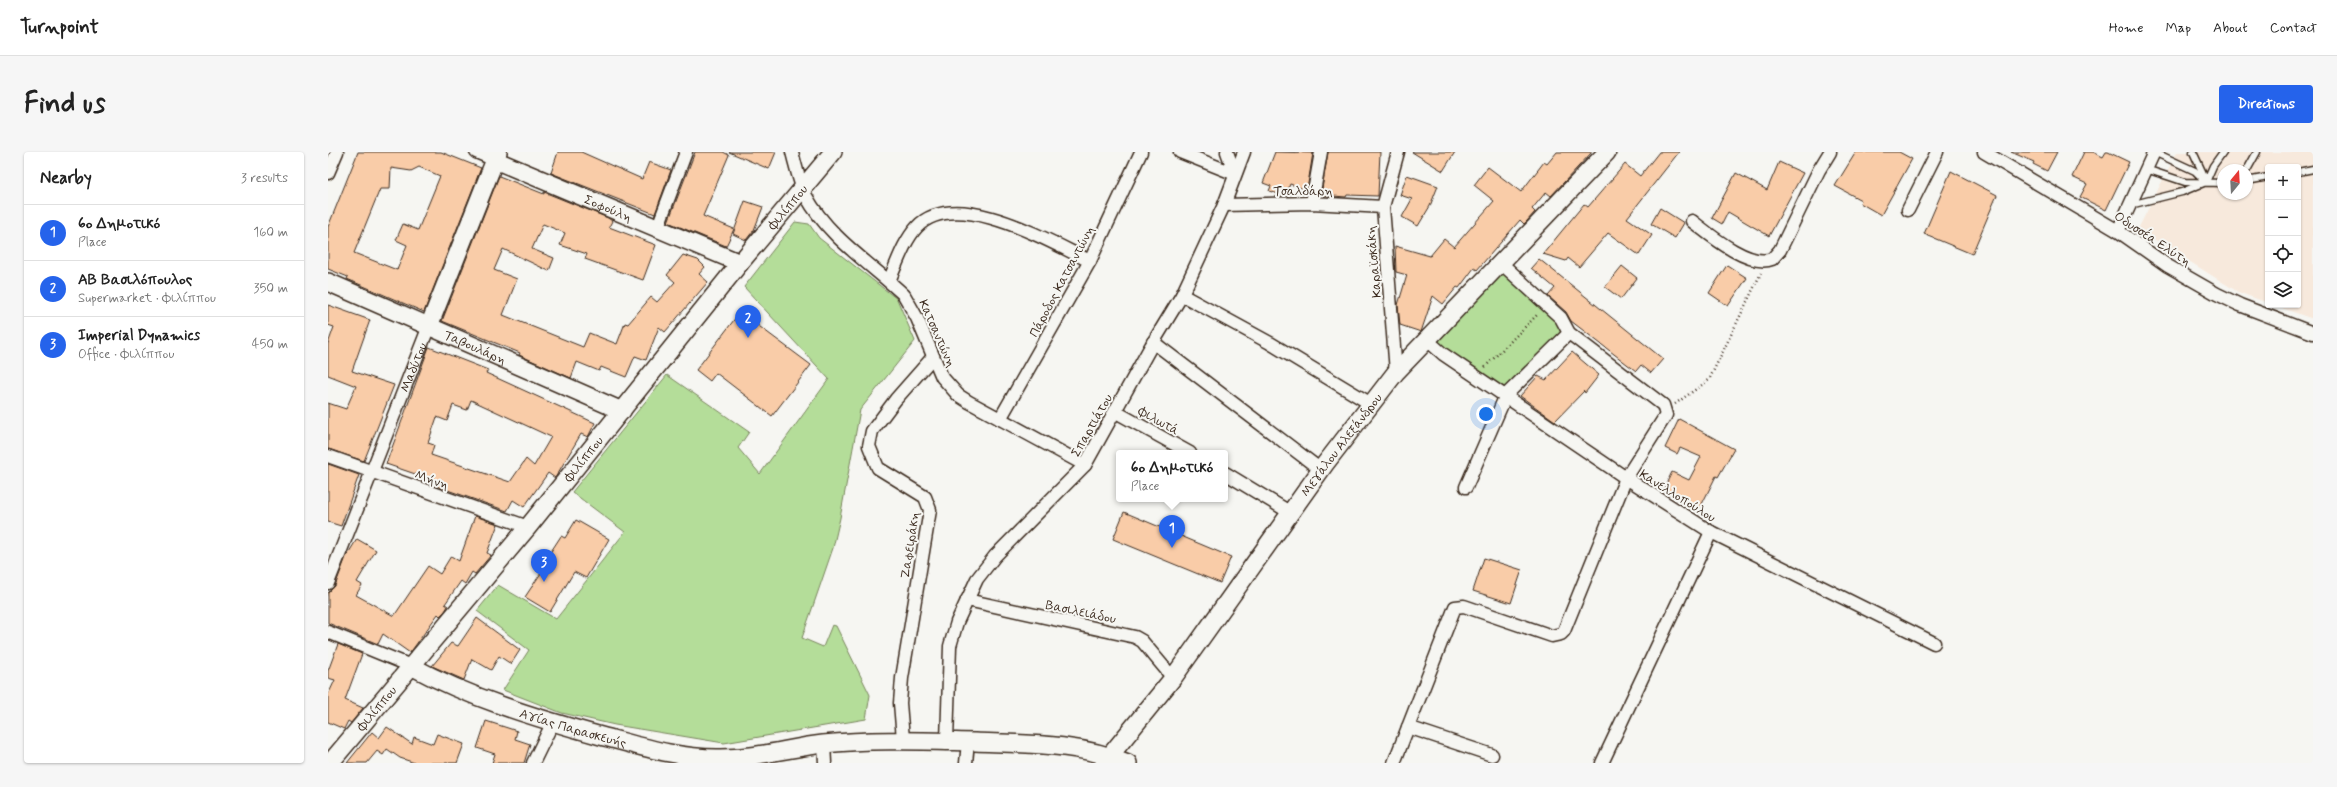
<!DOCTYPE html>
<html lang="en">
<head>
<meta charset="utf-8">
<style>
	body { margin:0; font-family:Mynerve,sans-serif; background:#f6f6f6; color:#222 }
	.controls { position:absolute; right:12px; top:12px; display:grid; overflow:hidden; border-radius:4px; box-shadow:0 1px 3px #0004 }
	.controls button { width:36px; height:36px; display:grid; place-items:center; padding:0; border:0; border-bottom:1px solid #e0e0e0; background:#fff; color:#222; font:20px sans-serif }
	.compass { position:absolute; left:1889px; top:12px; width:36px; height:36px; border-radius:50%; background:#fff; box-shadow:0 1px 3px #0004; rotate:18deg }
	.you { position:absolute; left:1158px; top:262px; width:14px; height:14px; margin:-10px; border:3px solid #fff; border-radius:50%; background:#1a73e8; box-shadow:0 0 0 6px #1a73e833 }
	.badge { display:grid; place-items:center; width:26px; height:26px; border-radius:50%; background:#2563eb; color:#fff; font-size:13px; font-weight:700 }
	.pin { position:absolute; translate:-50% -33px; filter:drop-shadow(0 1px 2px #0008) }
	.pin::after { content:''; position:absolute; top:21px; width:14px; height:12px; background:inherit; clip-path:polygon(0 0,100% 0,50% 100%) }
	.popup { position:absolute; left:788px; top:298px; width:112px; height:52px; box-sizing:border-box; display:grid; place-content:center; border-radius:4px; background:#fff; filter:drop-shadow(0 1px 3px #0005); font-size:13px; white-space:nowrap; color:#767676 }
	.popup b { font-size:15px; color:#222 }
	.popup::after { content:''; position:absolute; left:50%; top:100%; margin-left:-8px; border:8px solid transparent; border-top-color:#fff }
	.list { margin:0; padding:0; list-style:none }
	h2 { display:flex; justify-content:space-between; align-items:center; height:52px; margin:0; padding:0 16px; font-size:17px }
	h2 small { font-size:13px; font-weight:400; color:#767676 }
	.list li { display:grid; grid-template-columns:26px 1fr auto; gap:12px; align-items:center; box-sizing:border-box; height:56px; padding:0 16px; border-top:1px solid #e0e0e0 }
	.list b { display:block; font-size:15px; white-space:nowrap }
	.list p { margin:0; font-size:13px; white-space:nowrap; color:#767676 }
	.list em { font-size:13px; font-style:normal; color:#767676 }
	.icon { flex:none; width:22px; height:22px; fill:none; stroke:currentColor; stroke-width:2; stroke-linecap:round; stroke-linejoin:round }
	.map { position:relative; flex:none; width:1985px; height:611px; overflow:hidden; border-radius:4px }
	header { display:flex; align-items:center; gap:24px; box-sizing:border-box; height:56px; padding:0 20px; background:#fff; border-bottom:1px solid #e0e0e0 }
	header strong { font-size:19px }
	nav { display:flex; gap:22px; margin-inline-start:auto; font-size:14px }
	.intro { display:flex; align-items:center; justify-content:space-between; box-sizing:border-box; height:96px; padding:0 24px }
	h1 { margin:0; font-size:28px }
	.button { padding:10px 18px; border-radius:4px; background:#2563eb; color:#fff; font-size:14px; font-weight:700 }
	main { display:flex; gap:24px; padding:0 24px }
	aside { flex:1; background:#fff; border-radius:4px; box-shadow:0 1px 3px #0004 }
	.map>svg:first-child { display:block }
	.built { fill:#f7e9dc; fill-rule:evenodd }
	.green { fill:#b4dd99; stroke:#78845c }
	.building { fill:#f9cca8; stroke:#3b2a1e; fill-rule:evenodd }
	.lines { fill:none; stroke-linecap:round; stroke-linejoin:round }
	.lane-casing { stroke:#3b2a1e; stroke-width:9 }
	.street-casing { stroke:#3b2a1e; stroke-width:15 }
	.secondary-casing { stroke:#3b2a1e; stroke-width:20 }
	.path { stroke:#3b2a1e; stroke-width:2.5; stroke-dasharray:1 3; stroke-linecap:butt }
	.lane { stroke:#f6f6f2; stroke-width:6 }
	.street { stroke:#f6f6f2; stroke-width:12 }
	.secondary { stroke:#f6f6f2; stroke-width:17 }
	.labels { text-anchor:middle; stroke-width:4; stroke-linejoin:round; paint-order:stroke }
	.street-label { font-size:13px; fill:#3b2a1e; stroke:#f6f6f2 }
</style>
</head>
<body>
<header>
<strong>Turnpoint</strong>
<nav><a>Home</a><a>Map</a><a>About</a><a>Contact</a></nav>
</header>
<div class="intro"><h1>Find us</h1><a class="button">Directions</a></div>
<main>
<aside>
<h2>Nearby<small>3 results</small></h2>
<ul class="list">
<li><span class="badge">1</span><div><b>6ο Δημοτικό</b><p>Place</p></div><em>160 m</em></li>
<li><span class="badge">2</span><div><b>ΑΒ Βασιλόπουλος</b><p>Supermarket · Φιλίππου</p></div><em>350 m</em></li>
<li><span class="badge">3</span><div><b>Imperial Dynamics</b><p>Office · Φιλίππου</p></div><em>450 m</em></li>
</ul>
</aside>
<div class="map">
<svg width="1985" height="611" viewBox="0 0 1985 611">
	<rect width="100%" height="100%" fill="#f6f6f2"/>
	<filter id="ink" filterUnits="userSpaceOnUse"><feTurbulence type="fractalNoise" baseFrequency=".025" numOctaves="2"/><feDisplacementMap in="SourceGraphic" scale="8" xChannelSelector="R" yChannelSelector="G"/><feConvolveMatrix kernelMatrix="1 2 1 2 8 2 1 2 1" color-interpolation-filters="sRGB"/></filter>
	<g filter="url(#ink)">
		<path class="built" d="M1849 0H1985V167L1945 153H1970V15H1940V151L1910 140 1810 77ZM1895 18H1919V42H1895Z"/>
		<path class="green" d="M467 70 481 72 491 86 569 147 587 189 532 258 512 366 505 396 474 486 495 495 504 473 508 474 542 543 538 567 396 591 287 573 234 561 175 538 201 498 149 459 170 433 228 467 297 380 244 340 339 223 421 280 410 296 432 322 501 227 416 135Z
			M1173 111 1241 181 1178 243 1098 187Z"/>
		<path class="building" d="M30 0H113L153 16 96 160 19 127 20 125 0 117V75ZM91 15 112 24 90 78 75 72 68 88 79 93 69 118 26 101 52 37H62L63 16 83 19Z
			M230 0H253L314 27 321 10 343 18 327 62 223 21Z
			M367 0H395L401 3 375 64 406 77 398 94 340 70Z
			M401 0H448L441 17Z
			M947 0 985 1 979 38 962 32 957 44 941 39 943 34 935 31Z
			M1000 0H1052L1050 44 1019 43 1018 45 993 43Z
			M1084 0H1127L1115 19Z
			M1229 0H1264L1223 44 1218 40 1204 57 1207 60 1199 69 1196 72 1192 68 1149 118 1146 116 1131 136 1129 135 1115 152 1105 144 1093 180 1072 173 1070 153 1079 123 1068 120 1067 94 1102 104 1116 87 1126 95 1166 49 1146 33 1160 15 1193 40 1216 10 1219 12Z
			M1331 0H1351L1299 66 1324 83 1311 103 1280 81 1251 115 1240 106 1238 109 1215 102 1256 52 1260 55 1297 12 1312 24Z
			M1528 0H1571L1584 7 1553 63 1532 51 1533 48 1507 34Z
			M1683 0H1729L1719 19 1705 12 1706 10Z
			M1756 0H1765L1775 5 1778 0H1780L1801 10 1778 58 1752 45 1759 32 1744 25Z
			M1451 10 1475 21 1441 84 1400 60 1394 72 1384 66 1408 21 1439 38Z
			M1623 19 1669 43 1644 102 1596 82Z
			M1079 23 1110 34 1102 54 1090 74 1074 65 1084 47 1072 43Z
			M171 24 216 42V40L280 66 284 69 281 75 328 93 315 128 257 107 259 102 232 93 237 81 215 72 204 97 226 106 221 119 175 97 166 118 189 127 175 163 255 195 261 181 289 192 297 171 300 172 323 145 329 150 347 130 339 123 355 103 370 108 377 115 371 122 380 130 337 180 331 175 318 208 307 204 298 225 273 215 271 219 249 210 243 226 191 203 192 201 114 169Z
			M417 49 435 55 426 78 418 88 405 82Z
			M1332 56 1356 71 1347 86 1323 72Z
			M1211 107 1335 207 1323 221 1313 213 1308 219 1243 169 1238 160 1220 144 1227 136 1203 116Z
			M1399 113 1419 126 1400 154 1381 141Z
			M1294 114 1309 126 1293 147 1277 135Z
			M0 153 42 168 24 219 66 233 36 309 0 297V251L18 257 28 234 0 223V192L6 175 0 173Z
			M412 160 483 213 444 264 388 221 382 229 368 218Z
			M101 195 160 218 158 221 267 271 260 285 253 282 227 326 220 321 196 355 185 348 179 359 94 329 96 325 58 312ZM143 248 223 285 206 314 198 307 182 330 103 303 106 293 100 291 109 265 119 269 125 253 139 258Z
			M1244 200 1271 223 1257 241 1256 239 1227 269 1192 244 1210 224 1218 228Z
			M1351 267 1406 297 1390 325 1388 324 1372 356 1335 338 1344 320 1361 328 1373 305 1352 296 1349 302 1337 296Z
			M0 312 31 323 13 374 0 370Z
			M796 360 903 405 892 431 785 387Z
			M147 364 170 372 159 401 163 403 147 422 144 420 137 432 133 429 117 452 120 454 117 459 112 464 110 462 82 501 55 482 50 492 0 471V441L7 434 18 405 29 387 48 398 29 430 34 433 28 443 66 464 100 414 112 422 123 404 131 409Z
			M248 368 281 387 258 426 246 420 222 460 197 445 223 406 220 404 233 384 237 386Z
			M1156 406 1194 418 1183 451 1145 439Z
			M149 466 192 498 183 512 171 504 163 518 144 507 136 528 104 514 123 491 130 494Z
			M10 492 34 502 17 548 35 556 23 571 20 569 16 577 0 570V543L7 528 0 526V519Z
			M158 569 189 579 187 587 202 592 196 611H164L167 602 149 596Z
			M59 575 84 592 86 585 105 592 109 582 136 592 129 611H87L72 606 59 597 55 603 49 599 39 611H19L44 580 51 586Z"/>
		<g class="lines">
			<g class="lane-casing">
				<path id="lane" d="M1826 0 1867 19 1878 30
					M1865 0 1878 28
					M1818 17 1857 30 1895 31
					M1919 18 1929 0
					M1970 20 1985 17
					M1919 29 1940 25
					M1802 53 1854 40 1878 30 1885 14 1895 0"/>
			</g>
			<g class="street-casing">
				<g id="street">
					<path d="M148 0 167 8"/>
					<path d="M464 0C468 15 471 30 478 44 500 85 543 112 576 143L589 166 614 225 630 243 641 250 757 313"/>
					<path d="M852 0 907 22"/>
					<path d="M899 0 907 22"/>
					<path d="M1656 0 1790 79 1840 114 1889 142 1912 153 1985 181"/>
					<path d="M0 21 9 0"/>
					<path d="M984 51 993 0"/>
					<path d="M896 53 984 51 1055 55"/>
					<path d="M1580 58 1609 0"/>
					<path d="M1364 69C1382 83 1421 116 1444 107L1452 98 1491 18 1502 0"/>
					<path d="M329 77 358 0"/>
					<path d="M1790 79 1826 0"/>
					<path d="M561 129C569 111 576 89 589 75 628 34 722 90 762 109"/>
					<path d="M854 143 942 191 1043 252"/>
					<path d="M1098 187 1115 202 1298 326 1383 380 1606 491"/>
					<path d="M825 190 993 318"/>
					<path d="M1068 220 1055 55 1070 0"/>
					<path d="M788 260 862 301"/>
					<path d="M672 267 762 109 813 0"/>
					<path d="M0 304 200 375"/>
					<path d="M897 321 963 361"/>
					<path d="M1138 335 1178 243 1241 181"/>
					<path id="s1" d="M0 431 101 174"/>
					<path d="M639 448 807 485 814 489 845 526"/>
					<path d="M0 480 83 514"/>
					<path d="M1080 575 1164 603"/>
					<path d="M575 587 572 551 574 526 602 358 597 345 550 316 541 294 544 279 568 247 605 205"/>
					<path d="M619 589 622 494 629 470 649 427 667 404 757 313 823 194 854 143 896 53 916 0"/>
					<path d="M496 592 497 611"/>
					<path d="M205 611 225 570"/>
					<path d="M638 611 640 590"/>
					<path d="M1066 611 1127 455 1136 454 1224 484 1233 482 1236 479 1298 326 1338 263 1335 253 1241 181 1233 166 1173 111"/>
					<path d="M1274 611 1383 380"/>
				</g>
			</g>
			<g class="secondary-casing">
				<g id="secondary">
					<path id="s2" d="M167 8 412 111"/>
					<path id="s3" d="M0 130 294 259"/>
					<path d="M101 174 170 0"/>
					<path id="s4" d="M83 514C142 546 208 566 273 584 312 594 349 606 389 606 425 607 460 596 495 592 546 587 596 589 647 590 699 592 751 591 800 611"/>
					<path id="s5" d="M2 611 200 375 412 111 505 0"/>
					<path id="s6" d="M776 611 845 526 997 312 1068 220 1279 0"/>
				</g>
			</g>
			<path class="path" d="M1157 215 1210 162
				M1347 252 1381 228 1433 121"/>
			<use href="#lane" class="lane"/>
			<use href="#street" class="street"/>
			<use href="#secondary" class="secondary"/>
		</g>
	</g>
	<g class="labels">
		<g class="street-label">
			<text x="975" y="43">Τσαλδάρη</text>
			<text dy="5" stroke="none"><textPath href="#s5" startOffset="720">Φιλίππου</textPath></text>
			<text dy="5" stroke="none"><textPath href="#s2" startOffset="123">Σοφούλη</textPath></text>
			<text transform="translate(1825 86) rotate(33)" y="5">Οδυσσέα Ελύτη</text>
			<text transform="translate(1045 110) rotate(-95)" y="5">Καραϊσκάκη</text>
			<text transform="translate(733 129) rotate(-62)" y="5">Πάροδος Κατσαντώνη</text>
			<text transform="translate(610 181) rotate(66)" y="5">Κατσαντώνη</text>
			<text dy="5" stroke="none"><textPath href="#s3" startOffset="161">Ταβουλάρη</textPath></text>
			<text dy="5" stroke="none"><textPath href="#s1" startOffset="232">Μαδύτου</textPath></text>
			<text transform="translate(831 268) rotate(29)" y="5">Φιλωτά</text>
			<text transform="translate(763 273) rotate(-60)" y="5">Σπαρτιάτου</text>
			<text dy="5" stroke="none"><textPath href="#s6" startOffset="397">Μεγάλου Αλεξάνδρου</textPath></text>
			<text dy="5" stroke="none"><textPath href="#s5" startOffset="396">Φιλίππου</textPath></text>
			<text transform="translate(104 327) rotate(19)" y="5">Μήνη</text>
			<text transform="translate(1350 343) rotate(32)" y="5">Κανελλοπούλου</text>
			<text transform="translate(581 393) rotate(-81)" y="5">Ζαφειράκη</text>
			<text transform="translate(753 459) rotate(12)" y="5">Βασιλειάδου</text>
			<text dy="5" stroke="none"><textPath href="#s5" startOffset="72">Φιλίππου</textPath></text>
			<text dy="5" stroke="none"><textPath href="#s4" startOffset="174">Αγίας Παρασκευής</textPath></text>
		</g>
	</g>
</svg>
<div class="controls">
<button>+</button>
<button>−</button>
<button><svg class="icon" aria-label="locate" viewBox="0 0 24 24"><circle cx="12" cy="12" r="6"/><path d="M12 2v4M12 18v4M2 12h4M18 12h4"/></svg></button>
<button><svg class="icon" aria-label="layers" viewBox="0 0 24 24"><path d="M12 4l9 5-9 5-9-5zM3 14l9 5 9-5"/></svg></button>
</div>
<svg class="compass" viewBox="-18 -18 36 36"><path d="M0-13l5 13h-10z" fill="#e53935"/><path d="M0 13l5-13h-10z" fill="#767676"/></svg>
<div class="you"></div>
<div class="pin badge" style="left:844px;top:396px">1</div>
<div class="popup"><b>6ο Δημοτικό</b>Place</div>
<div class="pin badge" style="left:420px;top:186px">2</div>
<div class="pin badge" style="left:216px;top:430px">3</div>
</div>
</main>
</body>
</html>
